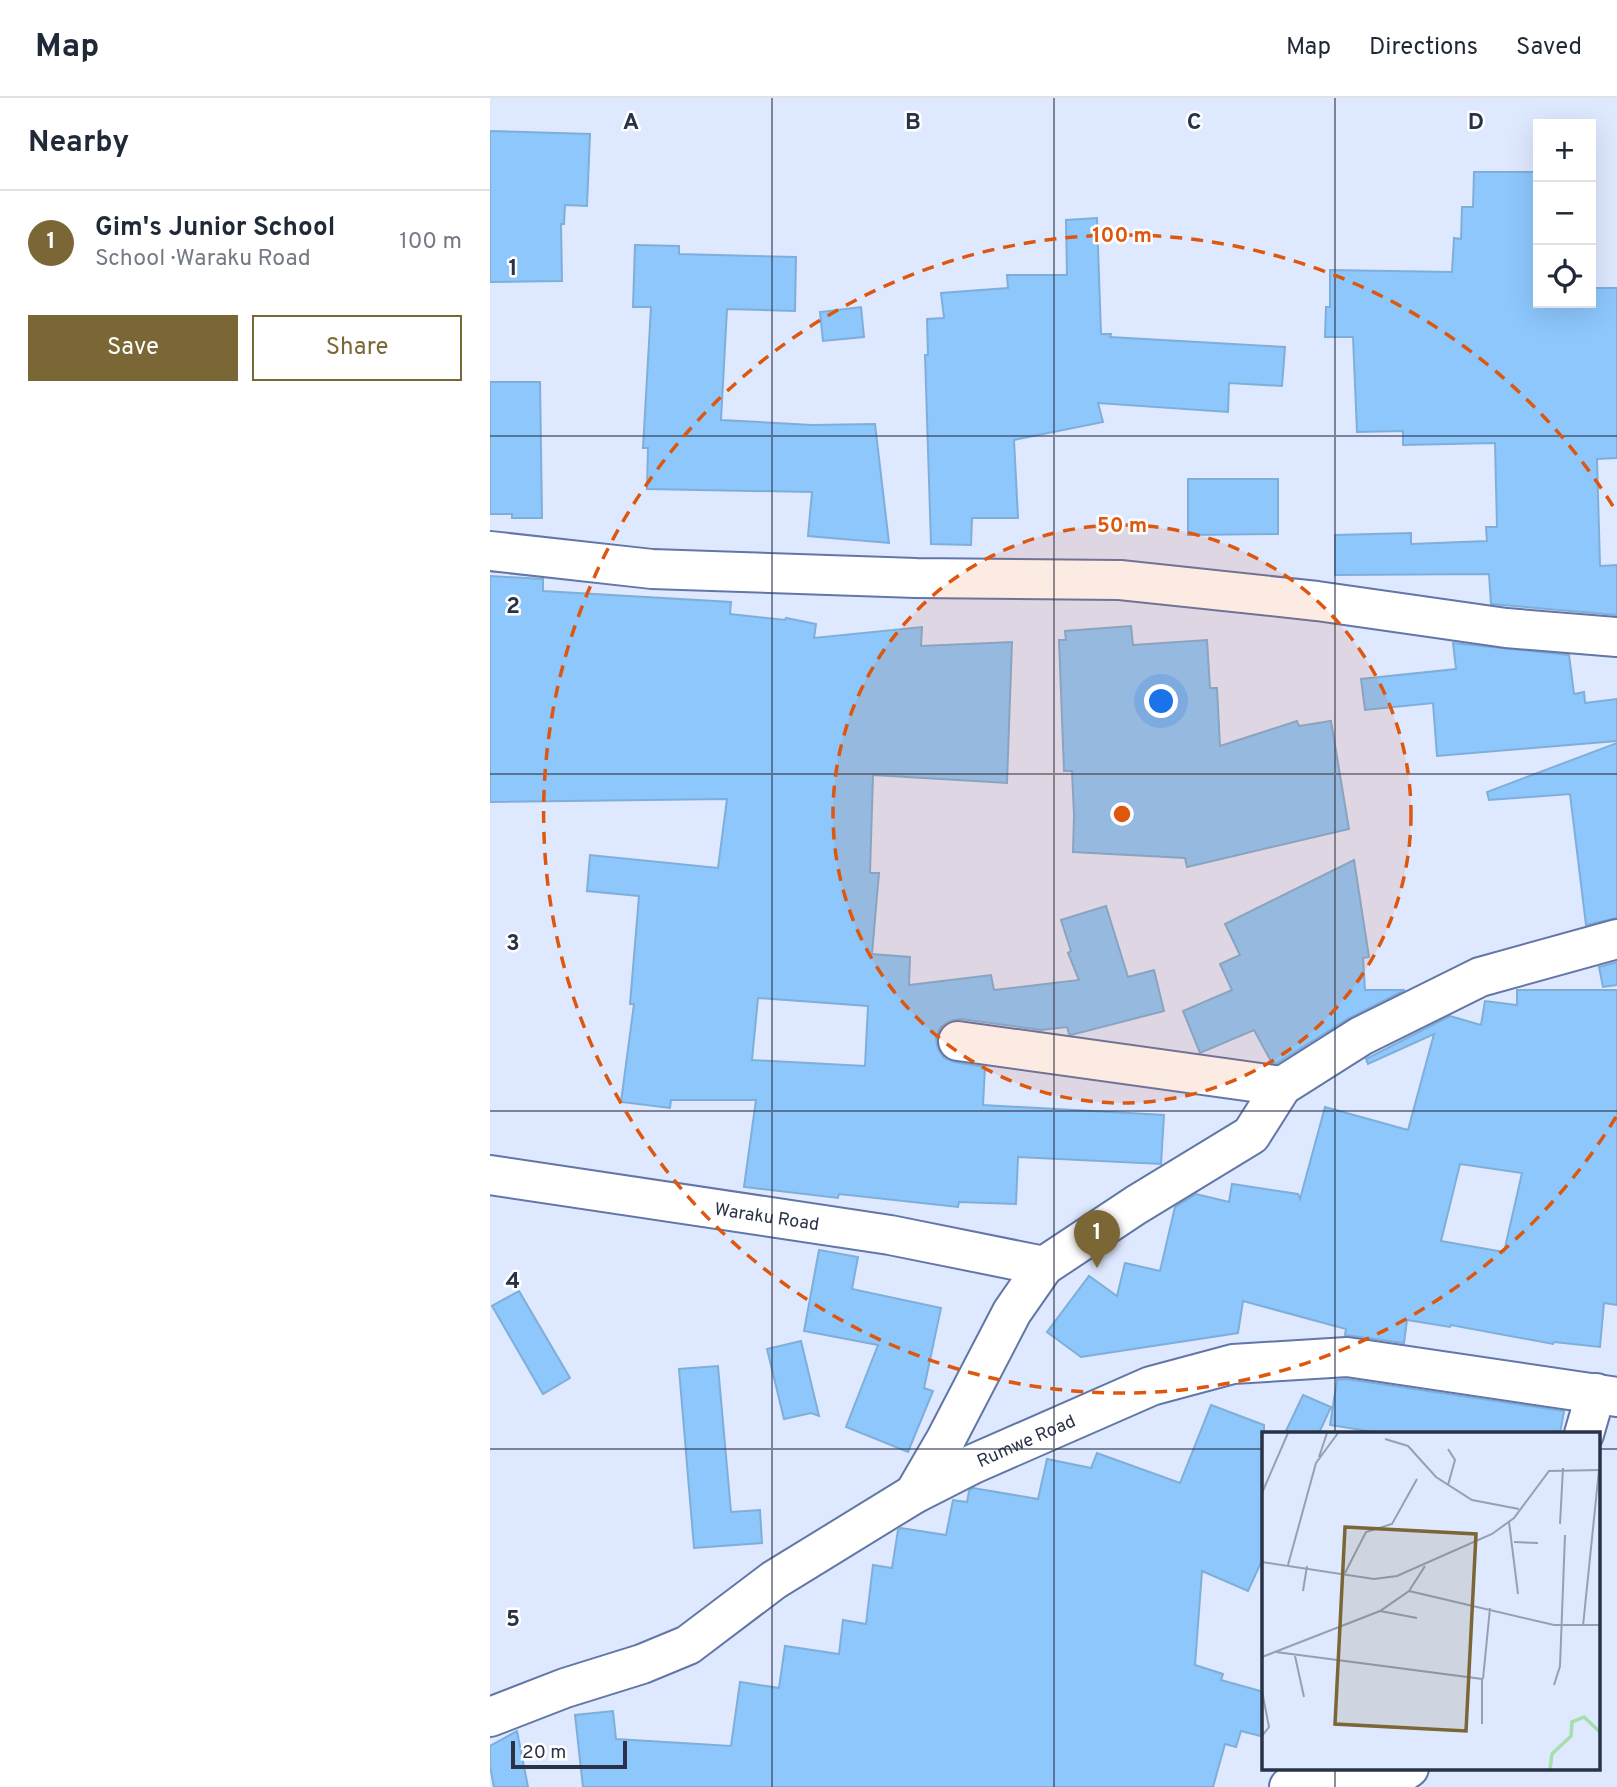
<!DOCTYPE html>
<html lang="en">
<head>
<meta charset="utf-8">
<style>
	body { margin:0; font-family:Overpass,sans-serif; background:#f6f6f7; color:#1f2937 }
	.controls { position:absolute; right:21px; top:21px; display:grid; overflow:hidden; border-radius:0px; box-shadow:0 7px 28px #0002 }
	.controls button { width:63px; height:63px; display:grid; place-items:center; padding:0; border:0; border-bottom:2px solid #e0e1e3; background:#fff; color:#1f2937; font:35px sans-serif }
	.scale { position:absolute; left:21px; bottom:18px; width:116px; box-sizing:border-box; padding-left:7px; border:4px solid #293247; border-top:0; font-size:19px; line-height:24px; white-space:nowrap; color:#293247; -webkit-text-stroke:5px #fff; paint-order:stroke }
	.you { position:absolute; left:672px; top:604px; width:24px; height:24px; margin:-18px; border:5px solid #fff; border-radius:50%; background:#1a73e8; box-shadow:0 0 0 10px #1a73e833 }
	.badge { display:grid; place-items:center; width:46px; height:46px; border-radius:50%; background:#7b6635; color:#fff; font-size:23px; font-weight:700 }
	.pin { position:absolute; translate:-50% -58px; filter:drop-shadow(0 2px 4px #0008) }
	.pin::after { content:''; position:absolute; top:37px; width:24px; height:21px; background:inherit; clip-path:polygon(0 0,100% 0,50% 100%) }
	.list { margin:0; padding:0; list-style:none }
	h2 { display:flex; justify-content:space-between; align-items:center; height:91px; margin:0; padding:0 28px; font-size:30px }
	h2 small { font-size:23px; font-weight:400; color:#747a83 }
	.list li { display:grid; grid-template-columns:46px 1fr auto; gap:21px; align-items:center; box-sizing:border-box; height:105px; padding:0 28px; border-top:2px solid #e0e1e3 }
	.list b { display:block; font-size:26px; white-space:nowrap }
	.list p { margin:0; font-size:23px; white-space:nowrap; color:#747a83 }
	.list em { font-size:23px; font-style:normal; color:#747a83 }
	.actions { display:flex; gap:14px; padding:21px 28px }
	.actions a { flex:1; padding:16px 0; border:2px solid #7b6635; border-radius:0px; text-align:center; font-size:24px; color:#7b6635 }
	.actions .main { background:#7b6635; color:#fff }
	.icon { flex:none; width:38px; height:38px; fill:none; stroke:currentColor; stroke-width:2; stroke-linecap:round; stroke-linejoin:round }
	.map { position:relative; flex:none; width:1127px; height:1689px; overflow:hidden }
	header { display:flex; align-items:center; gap:42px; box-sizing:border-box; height:98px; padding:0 35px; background:#fff; border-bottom:2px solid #e0e1e3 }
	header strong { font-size:33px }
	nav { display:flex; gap:38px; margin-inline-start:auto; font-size:24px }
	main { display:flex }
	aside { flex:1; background:#fff }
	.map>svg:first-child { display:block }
	.building { fill:#8dc7fc; stroke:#7faed9; stroke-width:2; fill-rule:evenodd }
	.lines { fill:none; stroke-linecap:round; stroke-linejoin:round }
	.minor-casing { stroke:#6276a7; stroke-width:42 }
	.minor { stroke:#fff; stroke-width:38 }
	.grid { fill:none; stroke:#293247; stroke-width:2; stroke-opacity:0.55 }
	.ring { fill:none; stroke:#de570f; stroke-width:3.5; stroke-dasharray:12 9 }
	.labels { text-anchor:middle; stroke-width:5; stroke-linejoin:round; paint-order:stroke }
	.street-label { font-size:18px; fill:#293247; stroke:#fff }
	.inset-river { fill:none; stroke:#a4e0aa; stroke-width:3.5 }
	.inset-road { fill:none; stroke:#969fb5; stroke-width:2 }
	.view { fill:#7b6635; fill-opacity:0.15; stroke:#7b6635; stroke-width:3.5 }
	.inset-edge { fill:none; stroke:#293247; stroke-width:3.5 }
	.grid-label { font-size:23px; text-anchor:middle; font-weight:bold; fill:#293247; stroke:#fff; stroke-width:5; stroke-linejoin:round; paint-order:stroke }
	.centre { fill:#de570f; stroke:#fff; stroke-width:3.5 }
	.ring-label { font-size:21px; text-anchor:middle; font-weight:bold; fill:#de570f; stroke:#fff; stroke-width:5; stroke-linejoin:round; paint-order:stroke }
</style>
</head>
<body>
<header>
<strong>Map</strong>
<nav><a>Map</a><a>Directions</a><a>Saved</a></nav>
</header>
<main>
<aside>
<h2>Nearby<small></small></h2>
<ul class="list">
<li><span class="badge">1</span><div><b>Gim's Junior School</b><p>School · Waraku Road</p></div><em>100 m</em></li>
</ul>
<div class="actions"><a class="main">Save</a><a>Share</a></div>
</aside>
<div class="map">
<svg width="1127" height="1689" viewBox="0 0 1127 1689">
	<rect width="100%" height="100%" fill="#dee8ff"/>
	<path class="building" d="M0 33 100 36 97 108 75 107 74 126H71L72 183 0 184Z
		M984 74H1048V205H1101V190H1127V360L1107 361 1110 468 1127 467V517L1001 506 999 476 845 477V437L921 435V446L997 443 996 429H1007L1005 345 913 347V333L867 334 863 239H835L836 209H840V172L962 174 964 140 971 141 972 109H983Z
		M607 120 611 236H621L620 239 795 249 792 288 739 285 738 314 608 305 613 324 524 342 528 420H482L481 447 441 446 435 257H438L437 221 454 220 451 195 518 190 517 177H577L576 122Z
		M145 147 189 148V156L306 159 305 213 237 211 231 322 322 327 385 326 399 445 318 438 322 394 157 391 158 350H153L161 209H143Z
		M371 209 374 239 333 243 330 214Z
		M0 284H50L52 420H22V416H0Z
		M698 381H788V436L698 437Z
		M0 478 53 481V493L241 504 240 516 295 522 296 520 326 526 324 540 432 529 431 548 522 544 517 685 383 677 380 775H389L382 856 420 859 419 887 501 877 504 892 589 882 578 855 581 853 571 822 616 808 638 879 664 872 674 913 581 937 579 936 577 929 551 932 471 921 460 923 450 930 446 941 448 951 454 960 464 964 495 969 493 1007 674 1017 671 1066 528 1059 526 1106 469 1104 468 1109 349 1096 348 1100 254 1089 266 1002H181L180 1010 131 1004 144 906H140L149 798 97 793 100 757 228 770 237 701 0 704ZM268 900 378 908 375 968 262 962Z
		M641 528 643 547 717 542 720 590H727L730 648 807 623 809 628 841 623 859 731 697 769 695 760 583 754 584 717 582 673H574L569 542H576L575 533Z
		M963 545 1079 557 1084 596 1094 594 1095 605 1127 601V643L947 658 943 605 875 612 871 581 966 571Z
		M1127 645V820L1096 827 1080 696 999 702 997 694Z
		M864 762 879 859 873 860 875 892H915L859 920 787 965H782L764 932 710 955 693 913 742 892 730 866 750 857 735 826Z
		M1127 864V887L1113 889 1109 869Z
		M1027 892H1127V1207L1114 1205 1110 1249 1064 1244 1063 1246 961 1227 960 1229 917 1222 914 1245 855 1237 856 1231 753 1203 748 1235 591 1259 557 1234 599 1178 627 1198 635 1165 670 1173 685 1109 706 1096 739 1104 742 1086 808 1096 810 1101 835 1009 918 1032 944 936 878 966 876 961 960 918 991 927 995 903 1027 907ZM970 1066 1032 1075 1014 1154 951 1143Z
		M329 1152 368 1159 362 1191 451 1210 434 1290 443 1293 418 1354 356 1329 388 1247 314 1233Z
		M29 1193 80 1280 53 1296 2 1208Z
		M311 1243 329 1318 321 1315 294 1321 277 1251Z
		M228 1268 241 1414 270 1412 272 1445 204 1450 189 1271Z
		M856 1281 1074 1313 1070 1335H890L840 1327 847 1282Z
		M813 1297 841 1309 829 1335H795Z
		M721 1307 774 1327V1458L758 1493 712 1473 705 1567 733 1576 731 1582 774 1594V1639L751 1633 746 1649 735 1646 723 1689H93L85 1617 123 1613 126 1641 241 1648 250 1584 289 1590 295 1548 349 1556 353 1522 376 1526 383 1467 402 1470 408 1432 411 1430 456 1437 463 1402 477 1404 479 1393 483 1390 548 1401 557 1361 601 1370 607 1355 690 1385Z
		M27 1633 38 1689H4L0 1668V1648Z"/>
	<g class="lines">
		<g class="minor-casing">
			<g id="minor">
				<path d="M0 453 162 471 426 480 630 482 827 503 1016 530 1127 539"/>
				<path d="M468 943 792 988"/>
				<path id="s1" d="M0 1077 400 1137 554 1168"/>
				<path d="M1094 1336 1106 1295"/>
				<path d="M424 1396 456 1341 522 1214 554 1168 646 1107 761 1037 792 988 871 938 990 879 1127 841"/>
				<path id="s2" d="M0 1619 75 1590 152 1566 198 1547 284 1482 424 1396 483 1366 661 1288 743 1266 857 1259 1127 1299"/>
				<path d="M799 1689 827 1683 913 1674 919 1670"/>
			</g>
		</g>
		<use href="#minor" class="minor"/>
	</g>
	<path class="grid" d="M282 0V1689M564 0V1689M845 0V1336M0 338H1127M0 676H1127M0 1013H1127M0 1351H774M1108 1351H1127M845 1670V1689"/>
	<circle cx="632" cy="716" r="289" fill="#de570f" fill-opacity=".12"/>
	<g class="ring">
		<circle cx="632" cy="716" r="289"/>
		<path d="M1126 1019A579 579 0 1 1 1126 413"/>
	</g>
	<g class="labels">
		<g class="street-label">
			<text dy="6" stroke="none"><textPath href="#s1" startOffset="280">Waraku Road</textPath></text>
			<text dy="6" stroke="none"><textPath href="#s2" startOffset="607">Rumwe Road</textPath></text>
		</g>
	</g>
	<g transform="translate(772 1334)">
		<rect width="338" height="338" fill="#dee8ff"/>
		<path class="inset-river" d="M288 337 290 322 309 304 310 290 322 285 338 300"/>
		<path class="inset-road" d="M123 7 146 14 174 45 210 68 257 77M57 25 65 1M186 53 193 28 186 17M0 61 26 1M247 90 256 162M298 92 301 36M252 110 276 111M0 130 112 147 135 144 230 102 252 86 287 39 338 38M26 133 54 31 76 1M83 141 104 100 130 92 155 47M41 159 45 134M147 159 292 193H338M118 179 155 186M321 194 337 38M14 220 220 247V292M33 224 42 265M0 225 118 179 147 159 163 134M221 247 228 176M292 253 298 234 303 103M0 259 7 295 0 304"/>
		<path class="view" d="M83 95 214 102 204 299 73 292Z"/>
		<rect width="338" height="338" class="inset-edge"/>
	</g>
	<g class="grid-label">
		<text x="141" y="31">A</text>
		<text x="423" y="31">B</text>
		<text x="704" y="31">C</text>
		<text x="986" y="31">D</text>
		<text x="23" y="177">1</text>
		<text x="23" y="515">2</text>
		<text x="23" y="852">3</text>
		<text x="23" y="1190">4</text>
		<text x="23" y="1528">5</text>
	</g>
	<circle cx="632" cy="716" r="10" class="centre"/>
	<g class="ring-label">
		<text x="632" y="144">100 m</text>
		<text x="632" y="434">50 m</text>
	</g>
</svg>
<div class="controls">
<button>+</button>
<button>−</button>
<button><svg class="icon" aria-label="locate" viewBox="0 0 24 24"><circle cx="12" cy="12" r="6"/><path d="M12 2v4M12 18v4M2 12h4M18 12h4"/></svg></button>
</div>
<div class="scale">20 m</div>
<div class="you"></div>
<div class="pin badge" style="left:607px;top:1170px">1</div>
</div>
</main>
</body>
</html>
